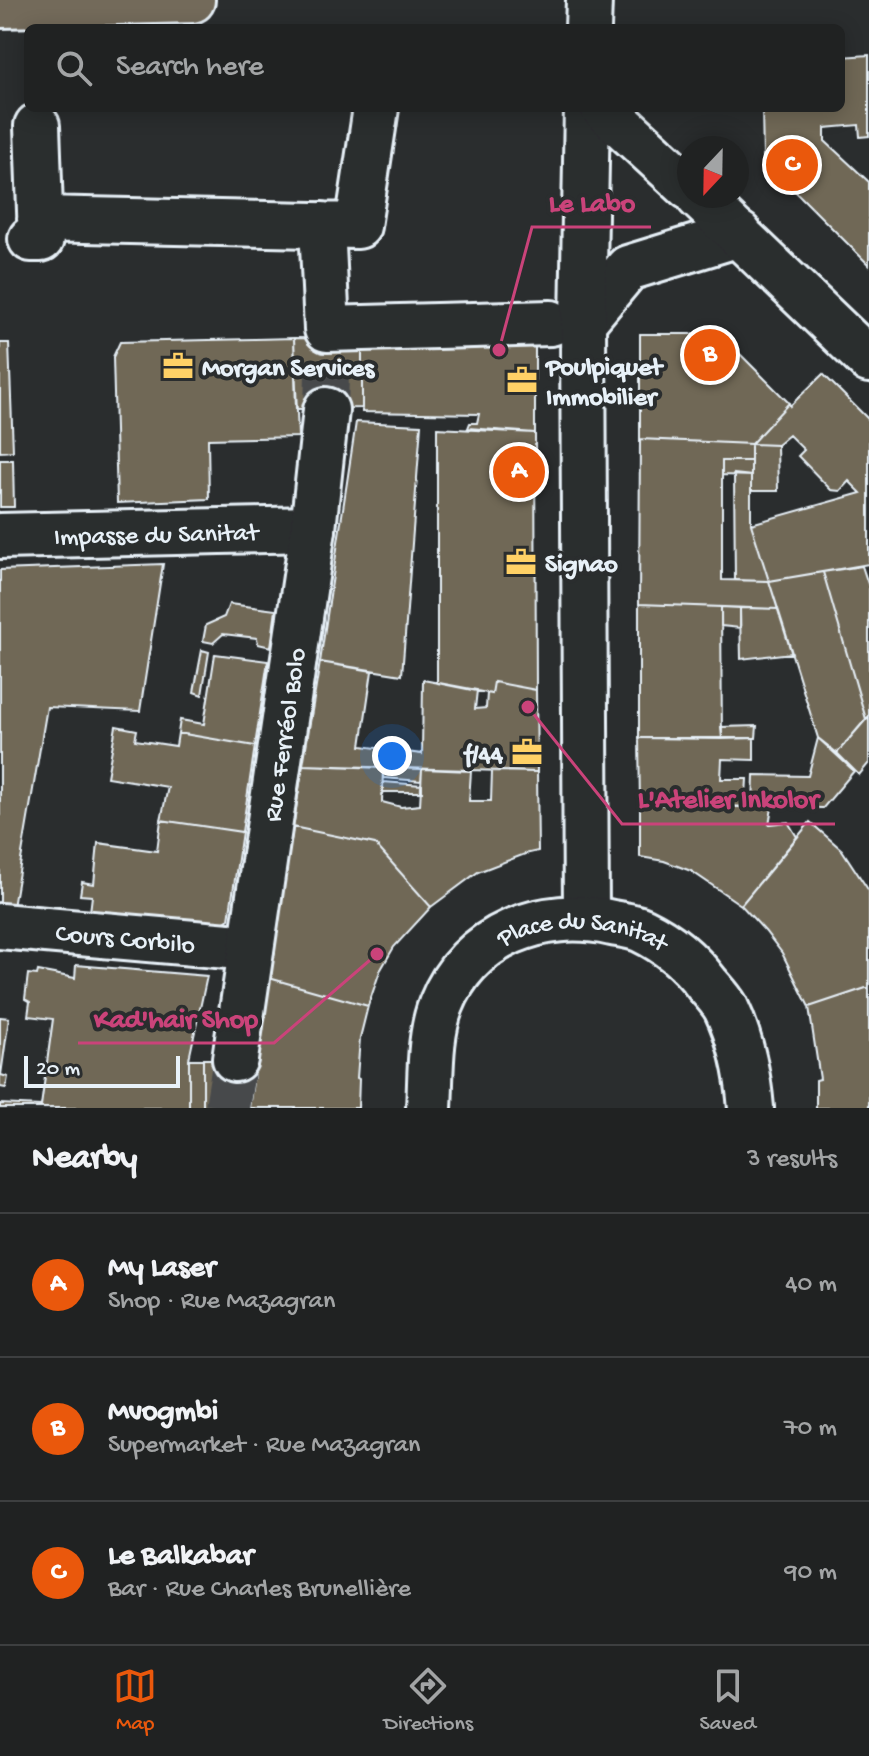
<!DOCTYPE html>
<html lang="en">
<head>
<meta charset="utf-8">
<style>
	body { margin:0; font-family:"Gochi Hand",sans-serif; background:#2d2f2f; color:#f1f3f6 }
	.compass { position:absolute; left:677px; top:136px; width:72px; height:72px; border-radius:50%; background:#202222; box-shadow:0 4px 20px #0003; rotate:202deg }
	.scale { position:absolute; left:24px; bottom:20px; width:156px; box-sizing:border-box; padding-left:8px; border:4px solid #e8f1f8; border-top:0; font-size:22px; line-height:28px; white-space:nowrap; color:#e8f1f8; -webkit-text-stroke:6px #2a2d2e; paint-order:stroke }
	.you { position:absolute; left:392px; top:756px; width:28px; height:28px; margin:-20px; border:6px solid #fff; border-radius:50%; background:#1a73e8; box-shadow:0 0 0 12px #1a73e833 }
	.badge { display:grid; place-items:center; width:52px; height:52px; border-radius:50%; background:#ea580c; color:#fff; font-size:26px; font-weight:700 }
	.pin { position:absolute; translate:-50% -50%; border:4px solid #fff; box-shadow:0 2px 8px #0006 }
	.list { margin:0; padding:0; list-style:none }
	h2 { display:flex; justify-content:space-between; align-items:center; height:104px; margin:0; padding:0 32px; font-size:34px }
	h2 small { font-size:26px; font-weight:400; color:#a2a4a5 }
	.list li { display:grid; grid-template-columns:52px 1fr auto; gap:24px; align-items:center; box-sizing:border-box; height:144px; padding:0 32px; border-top:2px solid #3d3f40 }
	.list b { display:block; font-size:30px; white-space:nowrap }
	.list p { margin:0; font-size:26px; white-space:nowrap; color:#a2a4a5 }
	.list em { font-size:26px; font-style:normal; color:#a2a4a5 }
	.icon { flex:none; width:44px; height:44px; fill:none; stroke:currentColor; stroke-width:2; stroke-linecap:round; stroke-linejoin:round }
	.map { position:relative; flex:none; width:869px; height:1108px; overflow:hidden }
	.search { position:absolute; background:#202222; box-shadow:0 4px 20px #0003; left:24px; right:24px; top:24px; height:88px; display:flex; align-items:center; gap:20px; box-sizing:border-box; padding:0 28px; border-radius:12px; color:#a2a4a5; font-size:30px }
	.sheet { height:536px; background:#202222 }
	nav { display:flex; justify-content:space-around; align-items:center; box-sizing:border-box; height:112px; border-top:2px solid #3d3f40; background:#202222; font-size:22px; color:#a2a4a5 }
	nav a { display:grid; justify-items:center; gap:4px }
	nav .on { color:#ea580c }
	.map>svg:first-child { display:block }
	.building { fill:#6f6757; stroke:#e8f1f8; stroke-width:2 }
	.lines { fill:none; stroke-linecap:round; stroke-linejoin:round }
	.minor-tunnel { stroke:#464a4c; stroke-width:44; stroke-dasharray:44 22; stroke-linecap:butt }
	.pedestrian-casing { stroke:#e8f1f8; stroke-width:50 }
	.minor-casing { stroke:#e8f1f8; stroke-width:50 }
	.secondary-casing { stroke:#e8f1f8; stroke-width:50 }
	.primary-casing { stroke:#e8f1f8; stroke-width:50 }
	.pedestrian { stroke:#2a2d2e; stroke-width:44 }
	.minor { stroke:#2a2d2e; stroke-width:44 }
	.secondary { stroke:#2a2d2e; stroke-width:44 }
	.primary { stroke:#736b5a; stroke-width:44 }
	.labels { text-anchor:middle; stroke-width:8; stroke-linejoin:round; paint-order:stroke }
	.poi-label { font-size:26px; font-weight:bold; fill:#e8f1f8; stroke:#2a2d2e; text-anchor:start }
	.street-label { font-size:26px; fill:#e8f1f8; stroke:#2a2d2e }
	.leader { fill:none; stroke:#ca437a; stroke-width:3 }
	.callout-dot { fill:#ca437a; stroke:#2a2d2e; stroke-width:3 }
	.callout-label { font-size:28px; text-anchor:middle; font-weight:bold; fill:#ca437a; stroke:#2a2d2e; stroke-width:8; stroke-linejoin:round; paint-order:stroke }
</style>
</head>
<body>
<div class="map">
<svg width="869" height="1108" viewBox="0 0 869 1108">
	<rect width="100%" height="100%" fill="#2a2d2e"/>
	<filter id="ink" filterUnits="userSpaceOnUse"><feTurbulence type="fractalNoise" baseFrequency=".0125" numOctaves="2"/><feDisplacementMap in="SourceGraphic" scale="16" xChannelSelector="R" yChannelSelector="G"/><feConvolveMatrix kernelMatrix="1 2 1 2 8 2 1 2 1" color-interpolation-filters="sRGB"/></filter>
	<g filter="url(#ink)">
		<path class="building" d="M869 55V136L860 137 859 125 825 128V141L869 182V265L763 159 762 108H841V57Z
			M640 334H720L789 403 751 444 640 439Z
			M294 338 362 339V408L296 409Z
			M294 338 298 437 208 439 209 499 117 503 113 357 120 342Z
			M535 338V433L468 428 470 423H477L479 414 362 412V339Z
			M0 343H9L13 451 0 452Z
			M823 374 869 420V564L769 581 751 524 861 493 849 481 840 491 831 490 798 456 804 450 789 435 777 445 751 444 789 403 790 406Z
			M356 422 421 425 402 675 320 662Z
			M437 428 535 433 536 690 494 682 492 694 437 683Z
			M640 439 751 444V461H722V580L769 581 778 609 639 604Z
			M751 444 777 445 778 491H751Z
			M0 460H13L14 507H0Z
			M722 461H751V476L722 475Z
			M734 474 751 476V524L769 581 735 580Z
			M163 564 140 711 47 707 12 913 0 912V570Z
			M862 566 869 587V716L866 719 823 572Z
			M823 572 866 719 837 753 818 738 769 581Z
			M229 604 276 610 271 647 258 644 257 638 223 634 213 643 203 641 206 625 224 617Z
			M639 604 721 607 722 739 639 738Z
			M721 607 740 608V628L721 626Z
			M740 608 778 609 792 653 741 659Z
			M202 650 209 652 202 695 194 692Z
			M215 654 268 661 255 746 178 733 180 720 204 724Z
			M320 662 372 671 361 746 422 754 423 680 477 690 475 709 486 708 487 693 492 694 494 682 536 690 537 772 303 765Z
			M869 716V763L859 775 837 753Z
			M116 726 137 730 135 740 176 746 178 733 255 746 242 832 161 820 168 787 107 777Z
			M757 726 756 738 722 739 721 727Z
			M639 738H754V760L722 759 721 779H747L746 795H721V806L640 804Z
			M818 738 854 771 823 808 753 807 754 775 808 776Z
			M303 765 383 768 382 802 401 807 420 805 422 769 471 771 469 801H491L492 771 537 772 538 851 525 854 478 872 431 907 375 844 293 827Z
			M383 768 422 769 421 781 383 778Z
			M383 782 422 785V792H383Z
			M721 795H753V807L721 806Z
			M640 804 772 808 769 824 788 822 797 837 741 905 691 871 664 861 640 857Z
			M161 820 242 832 229 919 210 931 89 920 92 896 80 895 82 882 94 884 98 843 157 851Z
			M810 822 842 850 869 891V987L809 1007 782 953 765 931 741 905Z
			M293 827 375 844 431 907 394 947 380 971 368 1006 269 978Z
			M76 965 207 976 189 1059V1108H0V1104L41 1106 53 1019 28 1016 30 1002 25 999 28 974 37 975 38 971 75 978Z
			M269 978 368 1006 360 1038 357 1078 359 1079 358 1108H249Z
			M869 987V1108H816V1080L820 1079 809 1007Z
			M0 1017 9 1018 1 1075 8 1077 6 1088 0 1087Z
			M189 1059H203V1108H189Z
			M203 1059H251L249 1108H203Z"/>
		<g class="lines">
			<path class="minor-tunnel" d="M326 410 328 338
				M227 1108 235 1059"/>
			<g class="pedestrian-casing">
				<path id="pedestrian" d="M40 219 358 226 376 108
					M322 225 327 329 551 323
					M31 239H41L37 126"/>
			</g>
			<g class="minor-casing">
				<g id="minor">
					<path d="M583 322 628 268 739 234"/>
					<path id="s1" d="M0 536 313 529"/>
					<path d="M586 917 583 322 587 108"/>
					<path id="s2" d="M0 926 251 948"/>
					<path id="s3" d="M235 1059 313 529 326 410"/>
					<path id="s4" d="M429 1108C431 1075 429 1036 441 1005 468 935 544 907 612 923 622 925 633 926 642 930 669 943 689 960 707 984 713 991 721 999 726 1008 741 1039 748 1074 751 1108"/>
				</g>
			</g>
			<g class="secondary-casing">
				<path id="secondary" d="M588 28 589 0
					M603 108 689 187
					M698 196 869 360"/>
			</g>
			<g class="primary-casing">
				<path id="primary" d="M0 5 192 0"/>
			</g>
			<use href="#pedestrian" class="pedestrian"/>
			<use href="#minor" class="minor"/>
			<use href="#secondary" class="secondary"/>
			<use href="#primary" class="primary"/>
		</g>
	</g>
	<defs>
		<g id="office-bare" transform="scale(2.4)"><path d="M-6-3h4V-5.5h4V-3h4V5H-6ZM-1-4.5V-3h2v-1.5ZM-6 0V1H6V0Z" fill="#ffd166" stroke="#2a2d2e" stroke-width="2.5" paint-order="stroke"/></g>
	</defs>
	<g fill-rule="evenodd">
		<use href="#office-bare" x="178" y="366"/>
		<use href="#office-bare" x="522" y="380"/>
		<use href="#office-bare" x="521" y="562"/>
		<use href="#office-bare" x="527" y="752"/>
	</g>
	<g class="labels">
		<g class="poi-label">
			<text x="546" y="374">Poulpiquet<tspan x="546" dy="30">Immobilier</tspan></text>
			<text x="202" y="375">Morgan Services</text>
			<text x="545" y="571">Signao</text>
			<text x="503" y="761" text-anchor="end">f/44</text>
		</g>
		<g class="street-label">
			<text dy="9" stroke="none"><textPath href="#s1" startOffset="156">Impasse du Sanitat</textPath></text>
			<text dy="9" stroke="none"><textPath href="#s3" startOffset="328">Rue Ferréol Bolo</textPath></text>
			<text dy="9" stroke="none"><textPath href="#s2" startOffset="126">Cours Corbilo</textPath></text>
			<text dy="9" stroke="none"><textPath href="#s4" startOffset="282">Place du Sanitat</textPath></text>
		</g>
	</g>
	<path class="leader" d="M499 350L532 227H651M528 707L622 824H835M377 954L274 1043H78"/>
	<g class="callout-dot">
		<circle cx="499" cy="350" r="8"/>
		<circle cx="528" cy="707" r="8"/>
		<circle cx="377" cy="954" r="8"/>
	</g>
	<g class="callout-label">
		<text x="592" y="211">Le Labo</text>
		<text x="728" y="807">L'Atelier Inkolor</text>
		<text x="176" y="1027">Kad'hair Shop</text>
	</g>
</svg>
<svg class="compass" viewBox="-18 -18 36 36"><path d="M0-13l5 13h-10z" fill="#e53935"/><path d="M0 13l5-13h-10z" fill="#a2a4a5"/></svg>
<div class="scale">20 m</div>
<div class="you"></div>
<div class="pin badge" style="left:519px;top:472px">A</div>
<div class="pin badge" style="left:710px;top:355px">B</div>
<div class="pin badge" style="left:792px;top:165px">C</div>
<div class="search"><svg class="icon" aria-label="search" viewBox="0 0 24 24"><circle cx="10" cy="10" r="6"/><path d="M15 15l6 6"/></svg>Search here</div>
</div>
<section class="sheet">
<h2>Nearby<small>3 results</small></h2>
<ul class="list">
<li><span class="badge">A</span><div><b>My Laser</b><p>Shop · Rue Mazagran</p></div><em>40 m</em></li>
<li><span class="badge">B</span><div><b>Mvogmbi</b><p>Supermarket · Rue Mazagran</p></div><em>70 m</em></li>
<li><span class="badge">C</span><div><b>Le Balkabar</b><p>Bar · Rue Charles Brunellière</p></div><em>90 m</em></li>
</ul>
</section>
<nav>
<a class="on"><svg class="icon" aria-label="map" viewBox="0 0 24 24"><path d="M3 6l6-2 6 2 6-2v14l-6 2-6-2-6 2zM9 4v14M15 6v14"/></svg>Map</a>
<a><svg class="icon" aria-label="directions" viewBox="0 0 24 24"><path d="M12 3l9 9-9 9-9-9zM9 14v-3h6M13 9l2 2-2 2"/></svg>Directions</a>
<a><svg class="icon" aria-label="saved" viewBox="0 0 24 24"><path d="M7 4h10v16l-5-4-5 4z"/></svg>Saved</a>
</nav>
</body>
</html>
